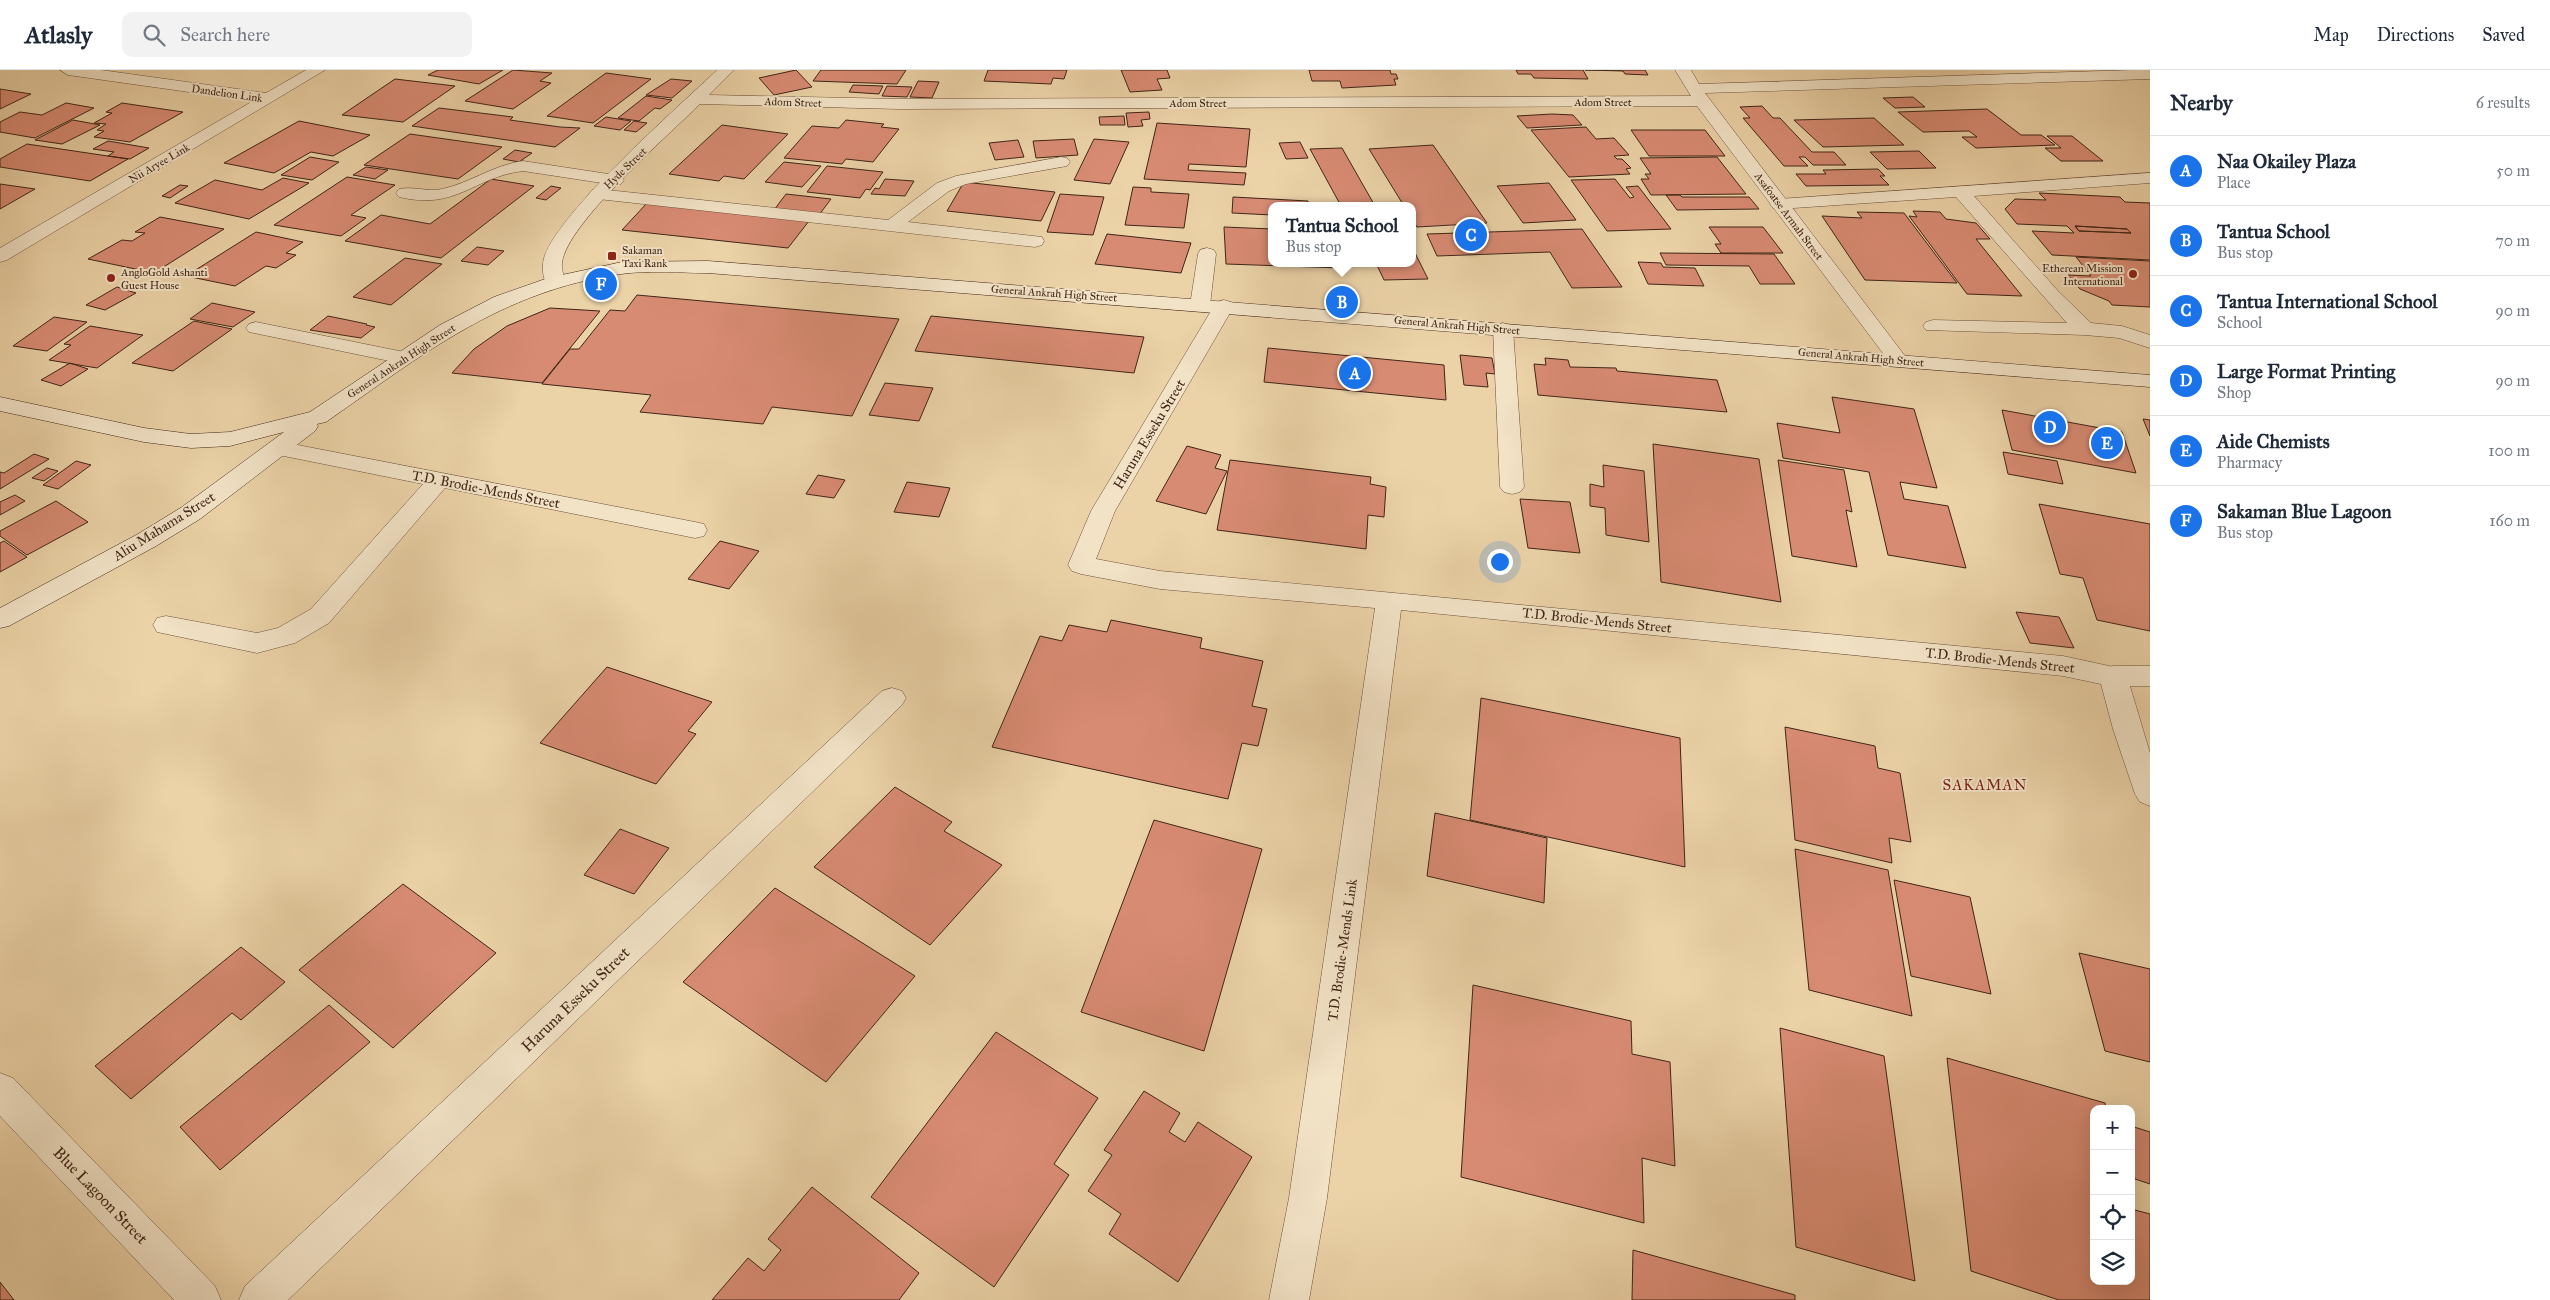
<!DOCTYPE html>
<html lang="en">
<head>
<meta charset="utf-8">
<style>
	body { margin:0; font-family:"IM FELL Great Primer",serif; background:#f2f2f3; color:#1f2937 }
	.controls { position:absolute; right:15px; bottom:15px; display:grid; overflow:hidden; border-radius:10px; box-shadow:0 5px 20px #0002 }
	.controls button { width:45px; height:45px; display:grid; place-items:center; padding:0; border:0; border-bottom:1px solid #e0e1e3; background:#fff; color:#1f2937; font:25px sans-serif }
	.you { position:absolute; left:1499px; top:491px; width:18px; height:18px; margin:-12px; border:4px solid #fff; border-radius:50%; background:#1a73e8; box-shadow:0 0 0 8px #1a73e833 }
	.badge { display:grid; place-items:center; width:32px; height:32px; border-radius:50%; background:#1a73e8; color:#fff; font-size:16px; font-weight:700 }
	.pin { position:absolute; translate:-50% -50%; border:2px solid #fff; box-shadow:0 1px 5px #0006 }
	.popup { position:absolute; left:1268px; top:132px; width:148px; height:65px; box-sizing:border-box; display:grid; place-content:center; border-radius:10px; background:#fff; filter:drop-shadow(0 1px 4px #0005); font-size:16px; white-space:nowrap; color:#747a83 }
	.popup b { font-size:19px; color:#1f2937 }
	.popup::after { content:''; position:absolute; left:50%; top:100%; margin-left:-10px; border:10px solid transparent; border-top-color:#fff }
	.list { margin:0; padding:0; list-style:none }
	h2 { display:flex; justify-content:space-between; align-items:center; height:65px; margin:0; padding:0 20px; font-size:21px }
	h2 small { font-size:16px; font-weight:400; color:#747a83 }
	.list li { display:grid; grid-template-columns:32px 1fr auto; gap:15px; align-items:center; box-sizing:border-box; height:70px; padding:0 20px; border-top:1px solid #e0e1e3 }
	.list b { display:block; font-size:19px; white-space:nowrap }
	.list p { margin:0; font-size:16px; white-space:nowrap; color:#747a83 }
	.list em { font-size:16px; font-style:normal; color:#747a83 }
	.icon { flex:none; width:28px; height:28px; fill:none; stroke:currentColor; stroke-width:2; stroke-linecap:round; stroke-linejoin:round }
	.map { position:relative; flex:none; width:2150px; height:1230px; overflow:hidden }
	header { display:flex; align-items:center; gap:30px; box-sizing:border-box; height:70px; padding:0 25px; background:#fff; border-bottom:1px solid #e0e1e3 }
	header strong { font-size:24px }
	nav { display:flex; gap:28px; margin-inline-start:auto; font-size:18px }
	.search { width:350px; height:45px; background:#f2f2f3; display:flex; align-items:center; gap:12px; box-sizing:border-box; padding:0 18px; border-radius:10px; color:#747a83; font-size:19px }
	main { display:flex }
	aside { flex:1; background:#fff }
	.map>svg:first-child { display:block }
	.building { fill:#d88b73; stroke:#402517; fill-rule:evenodd }
	.lines { fill:none; stroke-linecap:round; stroke-linejoin:round }
	.lane-casing { stroke:#6b503b; stroke-width:1 }
	.street-casing { stroke:#6b503b; stroke-width:1 }
	.secondary-casing { stroke:#402517; stroke-width:1 }
	.lane { fill:#f2e2c6; fill-rule:evenodd }
	.street { fill:#f2e2c6; fill-rule:evenodd }
	.secondary { fill:#f2e2c6; fill-rule:evenodd }
	.poi-dot { fill:#8f2418; stroke:#f2e2c6; stroke-width:2 }
	.labels { text-anchor:middle; stroke-width:4; stroke-linejoin:round; paint-order:stroke }
	.far-street-label { font-size:11px; fill:#402517; stroke:#f2e2c6 }
	.far-poi-label { font-size:11px; fill:#402517; stroke:#f2e2c6; text-anchor:start }
	.street-label { font-size:14px; fill:#402517; stroke:#f2e2c6 }
	.neighbourhood-label { font-size:15px; letter-spacing:1px; fill:#7a1f14; stroke:#f2e2c6 }
	.near-street-label { font-size:16px; fill:#402517; stroke:#f2e2c6 }
</style>
</head>
<body>
<header>
<strong>Atlasly</strong>
<div class="search"><svg class="icon" aria-label="search" viewBox="0 0 24 24"><circle cx="10" cy="10" r="6"/><path d="M15 15l6 6"/></svg>Search here</div>
<nav><a>Map</a><a>Directions</a><a>Saved</a></nav>
</header>
<main>
<div class="map">
<svg width="2150" height="1230" viewBox="0 0 2150 1230">
	<rect width="100%" height="100%" fill="#ebd2a7"/>
	<filter id="stains"><feTurbulence type="fractalNoise" baseFrequency=".004" numOctaves="4"/><feColorMatrix values="0 0 0 0 .2 0 0 0 0 .09 0 0 0 0 .02 0 0 0 .5 -.17"/></filter>
	<radialGradient id="worn" r=".72"><stop offset=".6" stop-color="#630" stop-opacity="0"/><stop offset="1" stop-color="#630" stop-opacity=".3"/></radialGradient>
	<path class="building" d="M438 0H503L479 14 428 5Z
		M513 0 552 3 540 11 551 13 513 39 465 31Z
		M796 0 812 17 774 25 759 8Z
		M821 0H906L897 14 813 11Z
		M988 0H1067L1064 9 1053 8 1051 14 984 11Z
		M1121 0H1167L1170 8 1157 9 1162 20 1130 22Z
		M1309 0H1390L1391 4H1396L1398 9H1394L1396 15 1342 18 1340 11H1312Z
		M1516 0H1583L1588 9 1534 8 1531 4H1518Z
		M1585 0H1645L1648 5 1625 4 1623 1Z
		M606 3 651 9 593 53 547 46Z
		M395 9 455 16 403 52 342 45Z
		M671 9 692 11 672 28 646 25Z
		M918 11 939 12 932 28 910 27Z
		M853 15 883 16 879 24 849 22Z
		M887 16 912 17 907 27 882 26Z
		M0 19 31 24 0 39Z
		M646 26 672 30 660 39 655 38 639 51 618 48Z
		M1913 27 1925 37 1895 38 1883 28Z
		M66 33 94 38 35 68 0 62V52L20 42 42 45Z
		M122 33 183 42 130 72 94 67 104 61 97 60 106 54 94 53 112 43 106 42Z
		M1762 36 1773 48H1780L1812 82H1834L1846 95H1813L1805 87H1799L1808 96H1784L1743 48H1750L1740 37Z
		M439 38 513 47 510 50 560 57 580 58 555 77 412 56Z
		M1987 39 2021 65H2041L2055 75 1976 78 1962 67H1977L1969 61 1923 62 1898 42Z
		M1149 42 1150 49 1141 50 1143 56 1128 57 1126 43Z
		M1552 44 1573 45 1582 55 1527 58 1517 46Z
		M1124 46 1125 55H1100L1099 47Z
		M606 47 631 51 620 60 594 56Z
		M1874 48 1904 75 1823 77 1794 50Z
		M73 50 100 55 62 74 35 70Z
		M846 50 884 54 881 57 899 59 873 92 846 89 842 94 784 88 812 56 839 58Z
		M299 51 370 65 333 86 311 82 274 103 224 93Z
		M634 51 647 53 636 62 624 60Z
		M1157 53 1250 59 1246 97 1189 94 1188 100 1246 103 1244 115 1144 109Z
		M722 55 788 64 744 109 724 106 719 111 669 104Z
		M1586 57 1596 69 1614 68 1629 85 1614 86 1617 89H1622L1631 98 1626 99 1630 104 1569 107 1531 60Z
		M1631 60H1705L1725 86H1649Z
		M410 64 502 77 458 109 364 95Z
		M2047 66H2072L2103 91H2061L2045 78H2061Z
		M1074 69 1078 85 1036 88 1033 71Z
		M1094 69 1129 72 1110 114 1074 110Z
		M1018 70 1024 87 995 90 989 73Z
		M108 71 149 78 130 89 108 86 114 82 93 79Z
		M1300 72 1308 88 1286 89 1279 73Z
		M27 74 128 89 90 111 0 97V89Z
		M1433 75 1487 153 1417 157 1412 149V136H1404L1369 79Z
		M1342 78 1375 136H1341L1310 79Z
		M515 80 532 83 519 92 503 89Z
		M1919 81 1936 98 1887 99 1870 82Z
		M310 87 339 92 312 110 281 105Z
		M1717 87 1746 124 1651 125 1641 109H1649L1645 104H1651L1640 88Z
		M784 92 821 96 802 117 765 112Z
		M827 96 883 102 870 120 866 119 860 128 807 122Z
		M366 97 388 100 375 109 353 105Z
		M1878 99 1885 106H1880L1889 115 1806 116 1796 104H1826L1823 100Z
		M347 107 395 115 351 145 366 148 341 166 274 155Z
		M283 108 309 113 249 149 175 133 215 110 262 120Z
		M491 109 534 116 441 188 345 171 381 145 430 154Z
		M885 109 914 111 905 126 871 124 875 118 879 119Z
		M1615 109 1630 128 1634 127 1626 117 1638 116 1671 159 1607 161 1571 110Z
		M964 112 1055 122 1041 151 947 141Z
		M1549 113 1576 150 1523 153 1497 116Z
		M0 114 35 119 0 139Z
		M180 115 188 116 170 128 162 126Z
		M551 116 561 118 546 130 536 128Z
		M1133 117 1151 118V122L1189 124 1184 158 1125 155Z
		M2039 123 2120 127 2125 132 2150 133V190L2052 185 2032 161 2074 163 2067 156 2017 154 2005 139 2015 129 2046 130ZM2075 156 2127 159 2131 163 2079 161Z
		M786 124 831 129 819 145 774 140Z
		M1060 124 1104 127 1093 165 1047 162Z
		M1666 125H1680L1682 127H1749L1759 139 1677 140Z
		M1233 127 1308 131V136H1272V145L1232 143Z
		M647 133 809 151 788 178 622 160Z
		M1913 141 1940 142 1946 149 1976 153 1990 169H1976L2022 226 1967 224 1909 146 1917 147Z
		M1857 142 1904 143 1957 213 1865 210 1822 146 1862 148Z
		M160 147 224 159 154 203 88 189 122 170 132 171 145 163 135 162Z
		M2075 156 2127 159 2131 163 2079 161Z
		M1224 157 1272 159V193H1341L1342 198 1226 194Z
		M1709 157H1763L1783 183H1721L1715 174H1721Z
		M1582 159 1622 217 1572 218 1550 182 1437 186 1427 164Z
		M256 162 303 172 286 183 296 185 276 198 266 196 235 216 186 206Z
		M1107 164 1191 173 1181 203 1095 194Z
		M477 177 504 181 488 195 461 191Z
		M1412 177 1428 209 1384 210 1376 193H1412Z
		M1660 183 1774 184 1795 214H1760L1749 196 1666 195Z
		M2076 187 2150 191V237L2112 235 2109 231 2080 219 2068 205 2091 206Z
		M405 188 442 194 391 235 353 227Z
		M1638 192 1661 193 1663 197 1695 198 1704 216 1648 214Z
		M117 217 136 223 105 240 86 235Z
		M637 225 899 249 852 346 772 337 763 354 640 342 651 325 542 314 570 279H579L610 240 625 241Z
		M212 233 255 242 233 257 190 249Z
		M550 238 600 241 542 313 452 303 474 279 507 256Z
		M328 246 367 254 366 255 375 257 361 268 310 260Z
		M931 246 1144 267 1134 303 915 281Z
		M54 247 87 252 47 281 13 276Z
		M194 251 232 259 173 301 132 293Z
		M90 256 143 265 97 298 49 290 71 275 64 274Z
		M1268 278 1444 295 1446 330 1264 312Z
		M1460 285 1492 288 1495 304 1486 303 1488 317 1464 315Z
		M1545 288 1568 290 1570 297 1616 298 1617 301 1717 310 1727 342 1538 325 1534 294 1546 295Z
		M70 293 88 299 61 316 41 310Z
		M885 313 933 318 919 351 869 345Z
		M1832 327 1914 339 1937 418 1900 412 1904 429 1948 436 1966 498 1888 485 1869 402 1783 388 1777 353 1840 363Z
		M2002 340 2122 362 2136 403 2012 380Z
		M2143 349 2150 350V366Z
		M1653 374 1759 389 1781 532 1661 512Z
		M1187 376 1221 385 1215 398 1227 401 1206 444 1156 431Z
		M2003 382 2057 391 2063 414 2008 404Z
		M34 384 49 389 0 419V402L4 403Z
		M1230 390 1371 407 1370 414 1386 417 1384 447 1368 445 1366 479 1217 460Z
		M1778 390 1844 400 1852 442 1846 440 1857 497 1792 486Z
		M76 391 91 395 58 419 43 415Z
		M1603 395 1644 401 1649 472 1606 465 1605 438 1590 436V414L1604 417Z
		M47 398 58 401 44 411 32 408Z
		M818 405 845 410 834 428 806 424Z
		M907 412 950 418 939 447 894 442Z
		M15 425 25 431 0 445V432Z
		M1520 429 1570 432 1580 483 1528 478Z
		M56 431 88 452 27 485 0 466V461Z
		M2039 434 2150 454V561L2097 550 2083 508 2060 504Z
		M4 471 27 487 0 502V473Z
		M720 471 759 481 729 519 688 509Z
		M2016 542 2059 547 2074 578 2030 573Z
		M1111 550 1202 568 1200 578 1263 591 1252 636 1267 639 1258 676 1242 673 1228 729 992 677 1040 566 1062 571 1069 555 1107 562Z
		M607 597 712 632 688 661 696 664 656 714 540 673Z
		M1481 628 1680 668 1685 797 1470 750Z
		M1785 657 1875 676 1878 698 1900 703 1911 772 1889 768 1892 793 1795 770Z
		M895 717 952 752 944 761 1002 795 930 875 814 797Z
		M1435 743 1547 768 1544 833 1427 806Z
		M1154 750 1262 779 1204 981 1081 942Z
		M620 759 669 778 634 824 584 805Z
		M1795 779 1888 800 1912 946 1809 920Z
		M1894 810 1970 827 1991 924 1911 906Z
		M403 814 496 883 393 978 299 900Z
		M775 818 915 906 826 1012 683 912Z
		M241 877 285 912 241 950 232 943 131 1029 95 996Z
		M2079 883 2150 899V992L2105 981Z
		M1473 915 1631 951 1632 984 1670 992 1675 1096 1642 1088 1644 1153 1461 1107Z
		M329 935 370 972 220 1100 180 1057Z
		M1780 958 1884 986 1915 1211 1796 1177Z
		M996 962 1098 1028 1054 1094 1069 1105 994 1217 871 1127Z
		M1947 988 2105 1033 2106 1039H2094V1211H2131V1139L2150 1144V1230H2059L1971 1201Z
		M1144 1021 1180 1043 1169 1062 1185 1072 1198 1052 1252 1087 1178 1212 1109 1164 1121 1144 1088 1121 1112 1085 1104 1080Z
		M2131 1056 2150 1062V1114L2135 1109 2131 1088Z
		M812 1117 919 1203 899 1230H712L748 1188 764 1201 781 1180 768 1169Z
		M1633 1180 1795 1225V1230H1632Z
		M0 1212 14 1230H0Z"/>
	<g class="lines">
		<g class="lane-casing">
			<path id="lane" d="M1061 87 1067 88 1070 92 1067 96 966 114 949 121 908 152 1042 167 1044 171 1042 175 1035 177 598 129 592 128 589 124 592 120 598 119 888 150 937 113 956 106Z
				M523 91 615 105 621 106 624 110 621 114 615 115 523 101C473 107 457 141 399 127L396 123 399 119C413 116 427 122 442 119 470 113 493 95 523 91Z
				M2150 103V113L1974 126 2058 221 2091 253 2122 256 2150 265V278L2119 268 2085 265 1926 260 1923 256 1926 252 1933 250 2067 253 1956 127 1779 139 1773 138 1770 134 1773 130 1779 129Z
				M1207 178 1214 180 1216 184 1210 235 1207 239H1193L1190 235 1198 184 1200 180Z
				M256 252 404 282 411 284 414 288 411 292 404 294 249 262 246 258 249 254Z
				M1503 253 1510 255 1513 259 1524 417 1520 422 1512 424 1504 422 1500 417 1493 259 1496 255Z
				M277 371 695 452 704 454 707 460 704 466 695 468 445 418 329 553 295 573 257 583 157 562 153 555 157 548 166 546 257 563 278 558 311 539 423 414 269 383 266 378 269 373Z
				M2113 596H2150V616H2113L2103 613 2099 606 2103 599Z"/>
		</g>
		<g class="street-casing">
			<path id="street" d="M60 0H101L266 23 306 0H325L7 190 0 192V178L253 31 68 5Z
				M717 0H734L709 25 899 29 1691 26 1675 0H1691L1699 14 2133 0H2150V9L1705 23 1905 286 1908 290 1905 294 1898 296 1891 294 1697 36 899 39 700 34C670 64 566 154 562 193 561 198 564 206 565 212L562 216H548C544 211 542 201 543 194 544 154 684 32 717 0Z
				M1224 230 1231 232 1234 236 1115 441 1096 489 1160 501 2063 586 2123 599 2127 606 2150 683V736L2140 732 2135 724 2113 659 2101 614 2063 606 1401 540 1327 1128 1309 1230H1269L1289 1128 1375 538 1160 519 1081 504 1072 501 1068 495 1091 441 1214 236 1217 232Z
				M892 618 902 621 906 628 902 635 288 1230H239L245 1216 882 621Z
				M0 1003 13 1008 215 1216 221 1230H174L0 1046Z"/>
		</g>
		<g class="secondary-casing">
			<path id="secondary" d="M708 191 2150 305V317L708 203C680 203 649 200 621 204 501 221 422 285 326 352L317 354 318 356 315 361 200 449 156 476 9 556 0 558V538L138 464 182 437 284 362 230 376 191 378 144 372 0 341V327L144 358 191 364 230 362 310 342 440 255 494 227 548 208 622 192Z"/>
		</g>
		<use href="#lane" class="lane"/>
		<use href="#street" class="street"/>
		<use href="#secondary" class="secondary"/>
	</g>
	<g class="poi-dot">
		<rect x="607" y="181" width="10" height="10" rx="2.5"/>
		<circle cx="2133" cy="204" r="5"/>
		<circle cx="111" cy="208" r="5"/>
	</g>
	<g class="labels">
		<g class="far-street-label">
			<text transform="translate(227 23) rotate(8)" y="4">Dandelion Link</text>
			<text transform="translate(793 32) rotate(2)" y="4">Adom Street</text>
			<text x="1603" y="36">Adom Street</text>
			<text x="1198" y="37">Adom Street</text>
			<text transform="translate(159 93) rotate(-30)" y="4">Nii Aryee Link</text>
			<text transform="translate(625 98) rotate(-44)" y="4">Hyde Street</text>
			<text transform="translate(1789 146) rotate(53)" y="4">Asafoatse Armah Street</text>
			<text transform="translate(1054 223) rotate(4)" y="4">General Ankrah High Street</text>
			<text transform="translate(1457 255) rotate(5)" y="4">General Ankrah High Street</text>
			<text transform="translate(1861 287) rotate(5)" y="4">General Ankrah High Street</text>
			<text transform="translate(401 291) rotate(-33)" y="4">General Ankrah High Street</text>
		</g>
		<g class="far-poi-label">
			<text x="622" y="184">Sakaman<tspan x="622" dy="13">Taxi Rank</tspan></text>
			<text x="2123" y="202" text-anchor="end">Etherean Mission<tspan x="2123" dy="13">International</tspan></text>
			<text x="121" y="206">AngloGold Ashanti<tspan x="121" dy="13">Guest House</tspan></text>
		</g>
		<g class="street-label">
			<text transform="translate(1149 364) rotate(-59)" y="5">Haruna Esseku Street</text>
			<text transform="translate(486 419) rotate(11)" y="5">T.D. Brodie-Mends Street</text>
			<text transform="translate(164 456) rotate(-32)" y="5">Aliu Mahama Street</text>
			<text transform="translate(1597 550) rotate(6)" y="5">T.D. Brodie-Mends Street</text>
			<text transform="translate(2000 590) rotate(6)" y="5">T.D. Brodie-Mends Street</text>
			<text transform="translate(1342 880) rotate(-82)" y="5">T.D. Brodie-Mends Link</text>
		</g>
		<g class="neighbourhood-label">
			<text x="1985" y="720">SAKAMAN</text>
		</g>
		<g class="near-street-label">
			<text transform="translate(575 929) rotate(-44)" y="6">Haruna Esseku Street</text>
			<text transform="translate(101 1125) rotate(46)" y="6">Blue Lagoon Street</text>
		</g>
	</g>
	<rect width="100%" height="100%" filter="url(#stains)"/>
	<rect width="100%" height="100%" fill="url(#worn)"/>
</svg>
<div class="controls">
<button>+</button>
<button>−</button>
<button><svg class="icon" aria-label="locate" viewBox="0 0 24 24"><circle cx="12" cy="12" r="6"/><path d="M12 2v4M12 18v4M2 12h4M18 12h4"/></svg></button>
<button><svg class="icon" aria-label="layers" viewBox="0 0 24 24"><path d="M12 4l9 5-9 5-9-5zM3 14l9 5 9-5"/></svg></button>
</div>
<div class="you"></div>
<div class="pin badge" style="left:1355px;top:303px">A</div>
<div class="pin badge" style="left:1342px;top:232px">B</div>
<div class="popup"><b>Tantua School</b>Bus stop</div>
<div class="pin badge" style="left:1471px;top:165px">C</div>
<div class="pin badge" style="left:2050px;top:357px">D</div>
<div class="pin badge" style="left:2107px;top:373px">E</div>
<div class="pin badge" style="left:601px;top:214px">F</div>
</div>
<aside>
<h2>Nearby<small>6 results</small></h2>
<ul class="list">
<li><span class="badge">A</span><div><b>Naa Okailey Plaza</b><p>Place</p></div><em>50 m</em></li>
<li><span class="badge">B</span><div><b>Tantua School</b><p>Bus stop</p></div><em>70 m</em></li>
<li><span class="badge">C</span><div><b>Tantua International School</b><p>School</p></div><em>90 m</em></li>
<li><span class="badge">D</span><div><b>Large Format Printing</b><p>Shop</p></div><em>90 m</em></li>
<li><span class="badge">E</span><div><b>Aide Chemists</b><p>Pharmacy</p></div><em>100 m</em></li>
<li><span class="badge">F</span><div><b>Sakaman Blue Lagoon</b><p>Bus stop</p></div><em>160 m</em></li>
</ul>
</aside>
</main>
</body>
</html>
